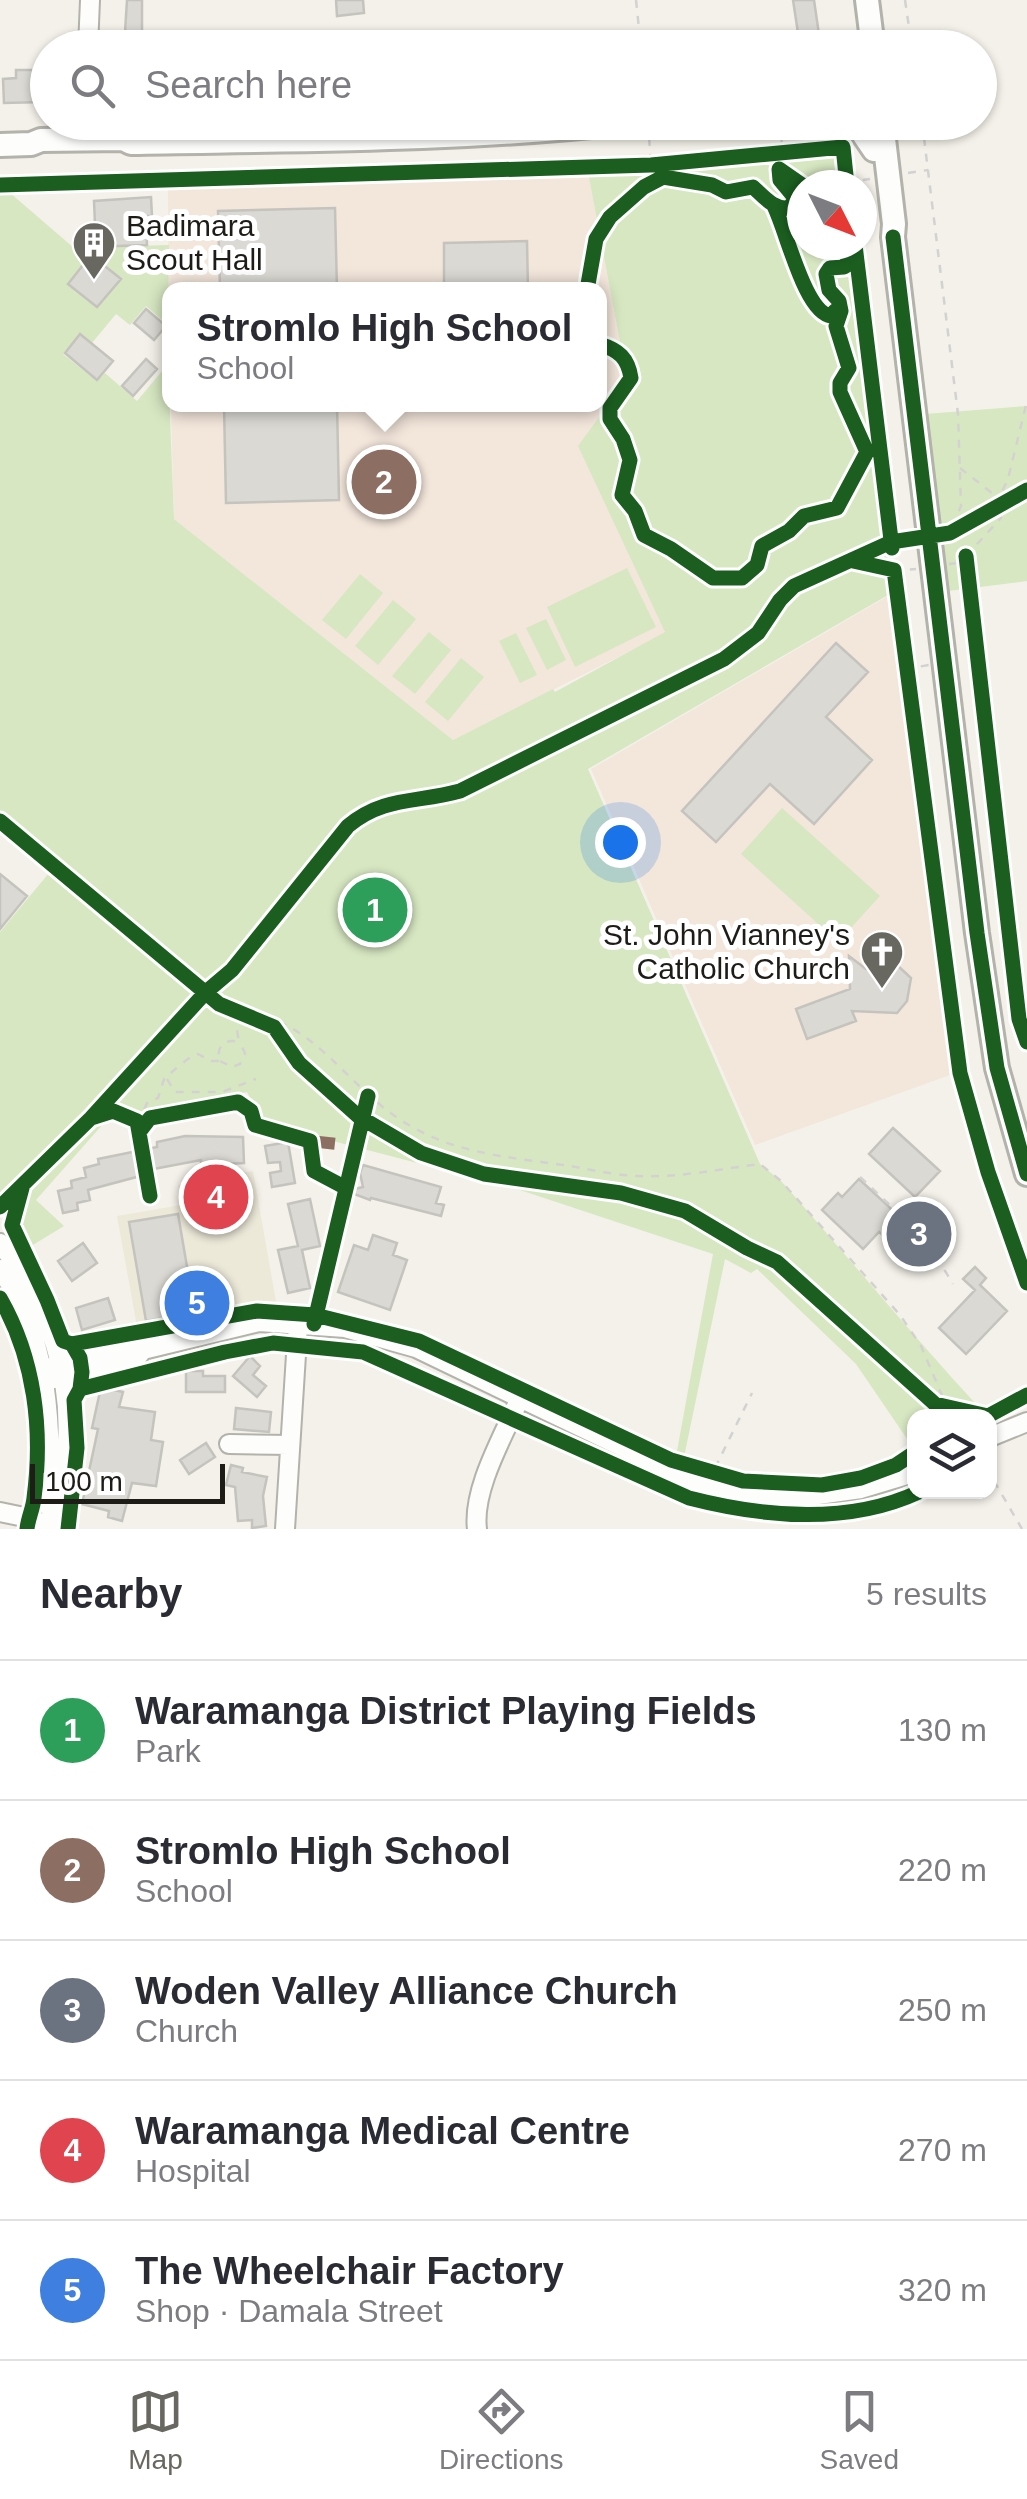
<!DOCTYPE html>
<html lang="en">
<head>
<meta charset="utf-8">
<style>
	body { margin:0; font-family:Helvetica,sans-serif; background:#f7f7f7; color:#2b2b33 }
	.controls { position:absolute; right:30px; bottom:30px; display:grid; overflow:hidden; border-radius:20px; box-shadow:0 2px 8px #0004 }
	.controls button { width:90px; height:90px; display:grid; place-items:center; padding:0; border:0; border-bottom:2px solid #e1e1e2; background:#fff; color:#2b2b33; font:50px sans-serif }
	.compass { position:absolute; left:787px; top:170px; width:90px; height:90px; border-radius:50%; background:#fff; box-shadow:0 2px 8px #0004; rotate:132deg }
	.scale { position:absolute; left:30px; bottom:25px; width:195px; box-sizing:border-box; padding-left:10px; border:5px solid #1d1c17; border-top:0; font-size:28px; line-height:35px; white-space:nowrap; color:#1d1c17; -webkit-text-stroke:8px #fff; paint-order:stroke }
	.you { position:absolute; left:620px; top:842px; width:35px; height:35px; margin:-25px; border:8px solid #fff; border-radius:50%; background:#1a73e8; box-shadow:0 0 0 15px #1a73e833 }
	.badge { display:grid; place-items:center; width:65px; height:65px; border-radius:50%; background:#686760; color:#fff; font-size:32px; font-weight:700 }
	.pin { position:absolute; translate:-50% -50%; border:5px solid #fff; box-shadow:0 2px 10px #0006 }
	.popup { position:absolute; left:162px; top:282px; width:445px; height:130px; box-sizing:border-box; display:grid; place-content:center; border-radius:20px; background:#fff; filter:drop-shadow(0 2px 8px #0005); font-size:32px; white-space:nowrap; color:#7c7c81 }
	.popup b { font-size:38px; color:#2b2b33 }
	.popup::after { content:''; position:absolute; left:50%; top:100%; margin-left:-20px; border:20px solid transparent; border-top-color:#fff }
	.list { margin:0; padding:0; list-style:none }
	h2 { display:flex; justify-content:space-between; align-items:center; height:130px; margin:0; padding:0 40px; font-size:42px }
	h2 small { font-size:32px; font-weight:400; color:#7c7c81 }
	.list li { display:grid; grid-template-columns:65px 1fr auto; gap:30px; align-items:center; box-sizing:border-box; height:140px; padding:0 40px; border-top:2px solid #e1e1e2 }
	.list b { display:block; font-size:38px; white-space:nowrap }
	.list p { margin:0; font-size:32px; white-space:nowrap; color:#7c7c81 }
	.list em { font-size:32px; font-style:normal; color:#7c7c81 }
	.icon { flex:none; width:55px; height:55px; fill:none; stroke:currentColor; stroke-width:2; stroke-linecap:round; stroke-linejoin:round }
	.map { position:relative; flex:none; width:1027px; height:1529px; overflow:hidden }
	.search { position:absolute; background:#fff; box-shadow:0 2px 8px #0004; left:30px; right:30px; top:30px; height:110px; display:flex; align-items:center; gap:25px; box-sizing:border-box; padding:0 35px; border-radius:55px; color:#7c7c81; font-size:38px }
	.sheet { height:830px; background:#fff }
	nav { display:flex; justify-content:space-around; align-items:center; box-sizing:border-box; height:140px; border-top:2px solid #e1e1e2; background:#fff; font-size:28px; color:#7c7c81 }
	nav a { display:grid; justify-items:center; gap:5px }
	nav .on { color:#686760 }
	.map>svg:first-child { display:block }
	.built { fill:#ede9d9 }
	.education { fill:#f3e6db }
	.green { fill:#d7e7c2 }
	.building { fill:#dad9d3; stroke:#c4c3bd; stroke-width:2.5 }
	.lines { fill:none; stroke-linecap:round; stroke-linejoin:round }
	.minor-casing { stroke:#b3b2ab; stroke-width:22 }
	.major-casing { stroke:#b3b2ab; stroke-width:28 }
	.path { stroke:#d4d2d0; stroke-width:2.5; stroke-dasharray:8 8; stroke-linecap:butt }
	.minor { stroke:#fdfdfc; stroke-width:18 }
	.major { stroke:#fdfdfc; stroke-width:22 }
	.quiet { stroke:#8d6e63; stroke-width:12; stroke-dasharray:25 12; stroke-linecap:butt }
	.cycleway-casing { stroke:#fff; stroke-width:21 }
	.cycleway { stroke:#1b5e20; stroke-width:15 }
	.labels { text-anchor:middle; stroke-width:10; stroke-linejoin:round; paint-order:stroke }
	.poi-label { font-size:30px; fill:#1d1c17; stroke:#fff; text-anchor:start }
</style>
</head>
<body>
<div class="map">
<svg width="1027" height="1529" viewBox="0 0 1027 1529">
	<rect width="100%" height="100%" fill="#f3f1e9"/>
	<path class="built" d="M253 1171 277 1307 138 1332 117 1216 181 1205 178 1185Z"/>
	<path class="education" d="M587 167 627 379 579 446 666 633 453 740 174 519 171 405 599 404V290H169V343L168 180Z
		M895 592 961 1071 755 1145 591 769Z"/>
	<path class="green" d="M843 147 847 185H802V245H854L895 591 588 769 760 1164 781 1181C850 1259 916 1340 987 1416H914V1449L856 1364 757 1269 751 1273 725 1259 682 1467 675 1462 713 1254 517 1189 264 1123 247 1092 103 1124 36 1200 64 1226 23 1251 12 1225 22 1188 202 998 0 822V192H9L74 248 169 245 168 325 146 306 130 325 116 314 92 343 80 334 63 354 97 381 105 373 137 401 168 364 174 519 453 740 553 689 555 692 665 632 578 446 627 379 587 167 651 165Z
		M1027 406V581L948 591 925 414Z
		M627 568 656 627 575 667 547 607Z
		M360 574 383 593 346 639 322 620Z
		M393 600 416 619 378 665 355 646Z
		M546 619 566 660 547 670 526 628Z
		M429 632 451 650 415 694 392 676Z
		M516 633 537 675 520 683 499 641Z
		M461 658 484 677 448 721 425 702Z
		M782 808 880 896 838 942 741 854Z
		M49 873 199 999 5 1200 0 1196V932Z"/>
	<path class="building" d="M127 0H142V48H124Z
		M336 0H363L364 13 337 16Z
		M793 0H814L821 48H793L791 34 798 33Z
		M728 35 730 48H686V41Z
		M768 35 770 48H731L730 42Z
		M16 70H43V102L4 103 3 79 16 78Z
		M151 197 152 216H146L147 245 89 247 88 225H95L94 201Z
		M335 208 337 290H220L218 211Z
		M527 241 528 290H444V243Z
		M91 255 121 279 97 307 68 284Z
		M146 309 166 326 154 340 134 323Z
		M80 334 113 361 97 380 65 353Z
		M146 359 157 369 133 396 122 386Z
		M224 404H337L339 500 226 503Z
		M836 643 868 672 826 717 872 760 814 824 770 784 716 842 682 811Z
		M0 874 27 896 0 929Z
		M882 951 911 978 907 1001 897 1013 852 1011 856 1021 807 1039 796 1009 850 989 849 956 866 969Z
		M893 1128 940 1171 915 1197 869 1154Z
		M185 1136 243 1137 244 1163 201 1165V1160L143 1171 144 1175 88 1190 90 1200 77 1203 78 1210 63 1213 58 1191 72 1188 71 1181 86 1177 84 1168 99 1164 98 1159 157 1147V1142Z
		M288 1142 295 1183 272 1187 270 1173 281 1171 280 1162 268 1163 265 1146Z
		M363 1165 441 1187 436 1203 444 1205 441 1216 371 1198 370 1200 346 1191 363 1187 360 1173Z
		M240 1179 245 1206 193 1216 188 1189Z
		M859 1179 901 1218 884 1236 879 1232 863 1249 822 1210 838 1193 842 1197Z
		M310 1199 320 1246 302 1250 310 1288 288 1293 278 1250 298 1246 288 1204Z
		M178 1214 191 1290 203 1288 207 1310 146 1321 129 1222Z
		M373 1235 397 1243 393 1255 407 1260 390 1310 338 1292 354 1245 368 1250Z
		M83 1243 97 1263 72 1281 58 1261Z
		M975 1267 986 1278 980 1285 1007 1311 966 1354 939 1328 975 1290 963 1279Z
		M108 1298 115 1320 82 1330 76 1308Z
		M250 1356 260 1366 253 1375 266 1386 257 1397 233 1376Z
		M186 1371H203V1376H225V1392H186Z
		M101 1387 123 1392 119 1407 155 1412 151 1440 163 1442 156 1486 132 1483 122 1521 108 1517 109 1511 82 1504 98 1429 92 1428Z
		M236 1408 271 1412 269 1432 234 1429Z
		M206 1443 215 1457 189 1474 180 1460Z
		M231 1465 243 1468 242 1472 267 1477 263 1496 266 1526 252 1528V1520L238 1521 235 1487 226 1485Z"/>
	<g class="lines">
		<g class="minor-casing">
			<path id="minor" d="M88 48 90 0
				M0 1243C68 1330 85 1425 50 1529
				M0 1269C53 1344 49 1426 51 1512
				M43 1369 132 1346 143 1350 259 1322 345 1328 416 1348 674 1472 725 1491 789 1499 861 1489 914 1473
				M55 1379 134 1361 143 1350
				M990 1437 1027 1422
				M229 1444 290 1445
				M0 1512 29 1518 51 1527
				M285 1529 298 1323
				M477 1529C472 1489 504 1435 520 1398"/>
		</g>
		<g class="major-casing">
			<path id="major" d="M867 0 873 48
				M855 122 874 150
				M882 122 894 224 893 237 977 933 997 1068 1027 1174
				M0 145 31 144 41 140 123 139 131 143C297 140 464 141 629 122"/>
		</g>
		<path class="path" d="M636 0 641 48
			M905 0 912 48
			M648 122 651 165
			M781 122 782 153
			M922 122 958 414 961 506 950 533
			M842 135 843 147
			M908 173 928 170
			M847 182 870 179
			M960 468 997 497
			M892 548 894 570
			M966 556 1001 518 999 498 1008 479 1027 401
			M949 564 967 562
			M894 571 916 569
			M905 669 929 665
			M233 1009C321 1019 344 1090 414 1128 462 1155 517 1158 570 1166 592 1170 615 1175 638 1176 678 1178 720 1169 760 1164L781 1181 900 1315 921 1346 947 1407
			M1022 1030H1027
			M220 1061 232 1067 240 1064 245 1053 240 1043
			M167 1079 175 1092H222L256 1079
			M138 1124 147 1103 158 1098 164 1079C172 1072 190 1055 198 1054L211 1061H220C215 1047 225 1038 239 1042L237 1030 241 1010
			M860 1177 921 1234 924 1248 939 1261 953 1284
			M715 1468 752 1393
			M994 1481 1022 1529"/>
		<use href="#minor" class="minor"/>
		<use href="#major" class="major"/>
		<path class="quiet" d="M310 1141 356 1146"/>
		<g class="cycleway-casing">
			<path id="cycleway" d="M0 185 651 165 843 147 847 185
				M774 206C787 232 805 313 831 316L835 311
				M893 237 977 933 997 1068 1027 1174
				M855 245 892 548
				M587 290 596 239 610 217 644 187 663 177 712 185 726 192 753 187C764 197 774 210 790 208L795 198 780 180 779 169 802 185
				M599 344C619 350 628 358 631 378L610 408V419L623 439 630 460 622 495 635 511 644 535 671 549 713 578H742L757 565 762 546 789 531 804 516 837 508 867 452 840 392V383L849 368 836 326 841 311 839 301 829 290 826 274 830 268 844 267 850 263 846 254 831 245
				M966 556 1019 1019 1027 1042
				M853 561 894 570 960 1073 988 1172 1027 1283
				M0 821 219 1004 274 1027 299 1063 358 1116 421 1153 484 1174 621 1193 685 1211 747 1248 777 1262 935 1404 988 1416 1027 1395
				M91 1118 113 1111 137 1121 150 1196
				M140 1131 150 1118 238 1102 251 1111 255 1125 310 1141 314 1171 346 1188
				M22 1188 12 1225 47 1300 63 1341 72 1344 257 1311 315 1315 419 1341 671 1460 743 1481 822 1485 861 1478 896 1465 914 1453
				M0 1207 91 1118 206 992 232 970 348 826C384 796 417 803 460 791L724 659 758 633 780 600 794 586 891 542 950 533 1027 490
				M0 1298C35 1359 43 1430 34 1498 33 1509 28 1518 27 1529
				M314 1324 368 1096
				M80 1389 225 1352 273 1343 363 1352 689 1498C763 1517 848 1525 919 1492
				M68 1529 77 1448 74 1400 80 1389 82 1372 80 1358 72 1344"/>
		</g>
		<use href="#cycleway" class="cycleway"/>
	</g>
	<defs>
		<g id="building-pin" transform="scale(2.25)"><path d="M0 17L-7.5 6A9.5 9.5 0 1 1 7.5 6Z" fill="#686760" stroke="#fff"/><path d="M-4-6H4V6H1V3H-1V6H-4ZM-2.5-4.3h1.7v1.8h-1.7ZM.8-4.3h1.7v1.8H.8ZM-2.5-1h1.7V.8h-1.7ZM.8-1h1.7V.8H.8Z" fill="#fff"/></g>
		<g id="church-pin" transform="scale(2.25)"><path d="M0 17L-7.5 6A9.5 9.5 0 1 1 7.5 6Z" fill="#686760" stroke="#fff"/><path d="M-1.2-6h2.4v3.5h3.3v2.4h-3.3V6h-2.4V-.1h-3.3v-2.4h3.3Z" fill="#fff"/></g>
	</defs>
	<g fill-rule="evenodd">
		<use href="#building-pin" x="94" y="243"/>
		<use href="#church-pin" x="882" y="952"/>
	</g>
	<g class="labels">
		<g class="poi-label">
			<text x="126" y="236">Badimara<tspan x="126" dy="34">Scout Hall</tspan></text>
			<text x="850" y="945" text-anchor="end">St. John Vianney's<tspan x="850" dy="34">Catholic Church</tspan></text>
		</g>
	</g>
</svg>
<div class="controls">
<button><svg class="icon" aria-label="layers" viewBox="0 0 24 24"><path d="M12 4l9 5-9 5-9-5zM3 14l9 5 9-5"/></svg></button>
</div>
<svg class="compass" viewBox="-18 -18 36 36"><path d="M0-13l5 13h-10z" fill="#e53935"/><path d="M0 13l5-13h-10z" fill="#7c7c81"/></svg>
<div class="scale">100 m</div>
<div class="you"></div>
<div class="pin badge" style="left:375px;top:910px;background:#2e9e5b">1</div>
<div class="pin badge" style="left:384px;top:482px;background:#8d6e63">2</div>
<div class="popup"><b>Stromlo High School</b>School</div>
<div class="pin badge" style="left:919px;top:1234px;background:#6b7280">3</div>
<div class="pin badge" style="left:216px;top:1197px;background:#e0444e">4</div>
<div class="pin badge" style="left:197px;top:1303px;background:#3f7fe0">5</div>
<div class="search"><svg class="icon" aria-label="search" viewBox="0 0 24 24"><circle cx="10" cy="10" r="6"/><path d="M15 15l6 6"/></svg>Search here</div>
</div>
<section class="sheet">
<h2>Nearby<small>5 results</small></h2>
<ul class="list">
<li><span class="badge" style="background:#2e9e5b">1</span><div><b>Waramanga District Playing Fields</b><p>Park</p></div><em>130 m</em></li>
<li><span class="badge" style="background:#8d6e63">2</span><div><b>Stromlo High School</b><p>School</p></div><em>220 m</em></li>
<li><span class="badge" style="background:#6b7280">3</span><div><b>Woden Valley Alliance Church</b><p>Church</p></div><em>250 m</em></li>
<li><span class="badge" style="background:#e0444e">4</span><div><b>Waramanga Medical Centre</b><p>Hospital</p></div><em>270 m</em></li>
<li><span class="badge" style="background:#3f7fe0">5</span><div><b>The Wheelchair Factory</b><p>Shop · Damala Street</p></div><em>320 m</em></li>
</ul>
</section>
<nav>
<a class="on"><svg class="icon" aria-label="map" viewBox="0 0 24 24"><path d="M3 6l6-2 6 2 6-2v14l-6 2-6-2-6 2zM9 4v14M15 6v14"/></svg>Map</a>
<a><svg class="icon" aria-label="directions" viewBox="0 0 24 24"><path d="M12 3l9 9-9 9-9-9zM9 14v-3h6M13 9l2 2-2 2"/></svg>Directions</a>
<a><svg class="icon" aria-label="saved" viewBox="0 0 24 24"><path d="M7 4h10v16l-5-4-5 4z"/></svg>Saved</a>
</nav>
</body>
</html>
